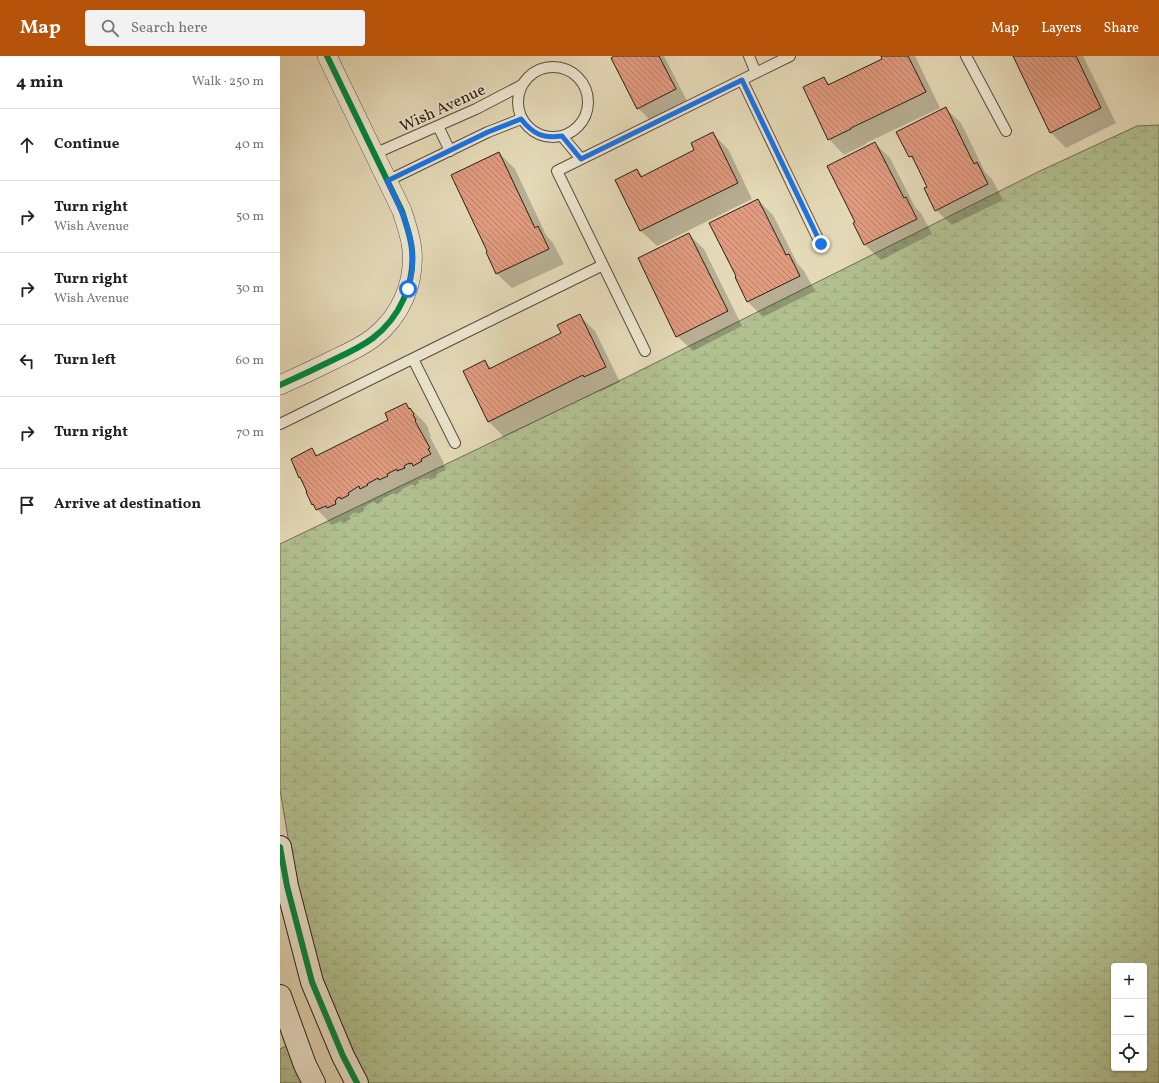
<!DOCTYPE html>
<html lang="en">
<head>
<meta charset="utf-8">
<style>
	body { margin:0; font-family:Vollkorn,serif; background:#f2f2f2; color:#202124 }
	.controls { position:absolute; right:12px; bottom:12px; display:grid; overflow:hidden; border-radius:4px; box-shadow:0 1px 3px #0004 }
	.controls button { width:36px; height:36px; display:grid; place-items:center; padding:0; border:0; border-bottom:1px solid #e0e0e0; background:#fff; color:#202124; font:20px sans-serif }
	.stop { position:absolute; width:12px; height:12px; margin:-9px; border:3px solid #1a73e8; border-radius:50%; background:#fff }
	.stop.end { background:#1a73e8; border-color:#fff; box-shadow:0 1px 4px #0008 }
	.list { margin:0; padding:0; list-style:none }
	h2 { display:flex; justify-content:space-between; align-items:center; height:52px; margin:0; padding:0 16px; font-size:17px }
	h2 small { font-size:13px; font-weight:400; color:#757577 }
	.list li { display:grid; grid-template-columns:26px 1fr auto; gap:12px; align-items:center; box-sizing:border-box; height:72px; padding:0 16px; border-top:1px solid #e0e0e0 }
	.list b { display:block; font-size:15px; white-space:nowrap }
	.list p { margin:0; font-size:13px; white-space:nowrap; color:#757577 }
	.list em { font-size:13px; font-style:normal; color:#757577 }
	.icon { flex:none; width:22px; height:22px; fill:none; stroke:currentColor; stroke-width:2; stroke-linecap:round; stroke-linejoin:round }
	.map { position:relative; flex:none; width:879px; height:1027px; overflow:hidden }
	header { display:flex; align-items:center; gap:24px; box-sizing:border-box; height:56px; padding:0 20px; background:#b45309; color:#fff }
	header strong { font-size:19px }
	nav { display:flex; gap:22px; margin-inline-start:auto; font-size:14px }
	.search { width:280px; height:36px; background:#f2f2f2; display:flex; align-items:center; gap:10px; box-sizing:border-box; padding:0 14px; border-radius:4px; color:#757577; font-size:15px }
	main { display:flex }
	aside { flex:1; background:#fff }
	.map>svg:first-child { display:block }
	.wetland { fill:url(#wetland-marsh); stroke:#6e7052; fill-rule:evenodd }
	.shadow { fill:#0003 }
	.building { fill:url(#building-back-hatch); stroke:#2a1f14 }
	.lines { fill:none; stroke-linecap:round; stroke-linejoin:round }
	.lane-casing { stroke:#594e3d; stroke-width:12 }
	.street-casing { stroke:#594e3d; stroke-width:20 }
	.secondary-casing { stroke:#2a1f14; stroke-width:24 }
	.lane { stroke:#eee7d1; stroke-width:10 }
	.street { stroke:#eee7d1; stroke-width:19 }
	.secondary { stroke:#eee7d1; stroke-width:22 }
	.cycleway-casing { stroke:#eee7d1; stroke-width:8 }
	.cycleway { stroke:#00873e; stroke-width:6 }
	.route { stroke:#1a73e8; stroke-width:5 }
	.labels { text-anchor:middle; stroke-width:3; stroke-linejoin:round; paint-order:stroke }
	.street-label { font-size:16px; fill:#2a1f14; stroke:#eee7d1 }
</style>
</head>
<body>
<header>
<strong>Map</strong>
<div class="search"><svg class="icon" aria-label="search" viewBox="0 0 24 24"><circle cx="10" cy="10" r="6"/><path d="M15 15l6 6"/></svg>Search here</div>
<nav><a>Map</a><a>Layers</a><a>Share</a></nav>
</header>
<main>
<aside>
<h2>4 min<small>Walk · 250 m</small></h2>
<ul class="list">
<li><svg class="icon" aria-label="ahead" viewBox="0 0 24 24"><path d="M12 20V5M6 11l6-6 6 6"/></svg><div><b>Continue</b></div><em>40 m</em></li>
<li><svg class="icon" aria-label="right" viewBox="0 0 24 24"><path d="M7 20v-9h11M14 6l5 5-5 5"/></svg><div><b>Turn right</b><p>Wish Avenue</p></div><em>50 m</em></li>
<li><svg class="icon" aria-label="right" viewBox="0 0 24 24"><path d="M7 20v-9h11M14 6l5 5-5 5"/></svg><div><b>Turn right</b><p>Wish Avenue</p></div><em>30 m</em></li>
<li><svg class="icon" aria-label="left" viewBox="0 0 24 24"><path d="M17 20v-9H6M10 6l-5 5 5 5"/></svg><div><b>Turn left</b></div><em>60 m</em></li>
<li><svg class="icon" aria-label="right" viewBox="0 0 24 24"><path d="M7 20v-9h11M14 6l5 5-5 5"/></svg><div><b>Turn right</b></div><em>70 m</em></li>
<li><svg class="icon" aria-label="arrive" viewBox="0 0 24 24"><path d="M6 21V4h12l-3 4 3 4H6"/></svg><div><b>Arrive at destination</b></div></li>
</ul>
</aside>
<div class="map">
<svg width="879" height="1027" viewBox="0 0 879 1027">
	<defs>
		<pattern id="wetland-marsh" width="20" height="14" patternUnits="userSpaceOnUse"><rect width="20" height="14" fill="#b2c090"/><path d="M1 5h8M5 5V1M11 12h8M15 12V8" fill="none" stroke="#99a57b"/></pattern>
		<pattern id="building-back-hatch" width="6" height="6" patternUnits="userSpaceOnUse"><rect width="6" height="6" fill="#e19b7f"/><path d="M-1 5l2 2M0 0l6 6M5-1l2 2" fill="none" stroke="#b77e67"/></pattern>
	</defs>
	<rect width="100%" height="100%" fill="#e5dab8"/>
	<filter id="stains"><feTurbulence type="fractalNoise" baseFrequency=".005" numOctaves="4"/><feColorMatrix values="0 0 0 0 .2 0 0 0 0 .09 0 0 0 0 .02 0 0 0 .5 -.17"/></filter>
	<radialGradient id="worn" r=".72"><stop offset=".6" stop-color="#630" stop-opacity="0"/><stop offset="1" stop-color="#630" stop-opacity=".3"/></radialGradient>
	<path class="wetland" d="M879 69V1027H87L72 996 41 924 16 829 0 734V488L339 325 760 115 857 70ZM834 910H864V1012H834Z
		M8 989 23 1027H0V993Z"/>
	<path class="shadow" d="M336 0H384L407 45 370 64 358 52Z
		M602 0H635L660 52 586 87V88L564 99 549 83 544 22 551 29 604 3Z
		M734 0H803L836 67 786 92 770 76Z
		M665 52 681 67 705 116 712 123 723 144 672 169 656 154 649 131 636 107 630 100Z
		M432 77 448 93 472 143 377 190 361 175 336 124 357 114 363 121 416 94Z
		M595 87 610 102 635 151 641 157 652 178 601 204 585 189 574 168 577 167Z
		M219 97 235 113 266 179 273 187 284 208 232 232 216 217 208 196Z
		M478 144 493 159 517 207 524 215 535 235 483 261 468 246 456 222Z
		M408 178 424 193 462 270 413 295 397 280Z
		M300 260 315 275 340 326 320 336 319 335 224 381 209 366 185 316 205 306 212 312 283 278Z
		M126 348 146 368 149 374H148L151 380 150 381 164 407 163 408 166 414 156 418 157 421 150 424 148 422 146 423 145 422 138 425 139 427 134 430 132 428 121 434 122 435 115 439 114 437 102 443 103 445 97 448 94 445 83 452 84 455 78 458 76 456 71 458 72 459 69 460 71 463 63 467 61 465 52 469 32 448 22 424 20 421 32 393 38 400 110 365Z"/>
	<path class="building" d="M334 0H379L396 33 357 53 331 2Z
		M601 0H628L646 36 571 72V73L548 84 523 31 544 21 548 29 602 3Z
		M733 0H796L821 52 770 77Z
		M666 51 694 108 697 106 708 128 655 155 644 132 647 131 632 100 629 101 616 76Z
		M433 76 458 127 360 175 335 124 357 113 361 121 414 94 411 87Z
		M595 86 624 142 626 141 637 163 584 189 573 167 575 166 547 110Z
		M219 96 255 172 258 170 269 193 216 218 206 196 207 195 171 119Z
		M478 143 506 199 509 198 520 220 467 246 455 221 456 220 429 167Z
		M409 177 448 255 396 281 358 202Z
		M300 258 326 311 304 321 303 319 208 366 183 315 205 304 209 313 281 277 277 269Z
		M126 347 129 353 130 352 134 358 133 359 136 364 135 365 150 392 148 393 151 398 141 403 142 405 133 410 132 407 129 408V407L124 410 125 412 117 415V413L107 418 108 420 99 424 98 422 87 428 88 429 80 433 79 430 68 437 69 439 61 443 60 441 57 442V443L55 445 56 448 47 452 46 450 36 454 33 448 32 449 26 436H27L20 421 19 422 11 403 32 392 36 400 108 364 105 357Z"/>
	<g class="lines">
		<g class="lane-casing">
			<path id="lane" d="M469 0 476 17
				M686 0 726 75
				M238 46a35 35 0 1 1 70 0a35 35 0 1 1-70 0Z
				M462 24 541 189
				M158 70 170 95
				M282 80 301 103
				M94 98 196 53 242 29
				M107 125 208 76 241 63
				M365 295 277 115 510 0
				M133 303 175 387
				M0 368 323 209"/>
		</g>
		<g class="street-casing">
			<path id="street" d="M0 329C18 321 37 312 55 303 68 297 81 291 93 282 120 261 135 228 132 194 131 181 126 168 122 155L47 0"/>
		</g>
		<g class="secondary-casing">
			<path id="secondary" d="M0 791 7 830 32 926 63 1000 77 1027
				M0 940 25 1009 34 1027"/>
		</g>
		<use href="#lane" class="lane"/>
		<use href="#street" class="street"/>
		<use href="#secondary" class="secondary"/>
		<g class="cycleway-casing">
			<path id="cycleway" d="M0 329C18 321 37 312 55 303 68 297 81 291 93 282 120 261 135 228 132 194 131 181 126 168 122 155L47 0
				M0 791 7 830 32 926 63 1000 77 1027"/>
		</g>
		<use href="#cycleway" class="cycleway"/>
	</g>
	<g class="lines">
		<path class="route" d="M128 233C129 227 131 221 132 214 136 182 121 153 107 125L208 76 241 63C253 78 263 83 282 80L301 103 462 24 541 188"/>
	</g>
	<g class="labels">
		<g class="street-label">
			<text transform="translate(162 51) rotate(-25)" y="6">Wish Avenue</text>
		</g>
	</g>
	<rect width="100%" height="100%" filter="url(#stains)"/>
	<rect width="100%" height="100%" fill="url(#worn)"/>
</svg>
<div class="controls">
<button>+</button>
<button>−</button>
<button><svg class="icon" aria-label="locate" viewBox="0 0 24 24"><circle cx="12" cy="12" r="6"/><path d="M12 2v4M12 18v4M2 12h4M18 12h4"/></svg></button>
</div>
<div class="stop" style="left:128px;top:233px"></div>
<div class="stop end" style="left:541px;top:188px"></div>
</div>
</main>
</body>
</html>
